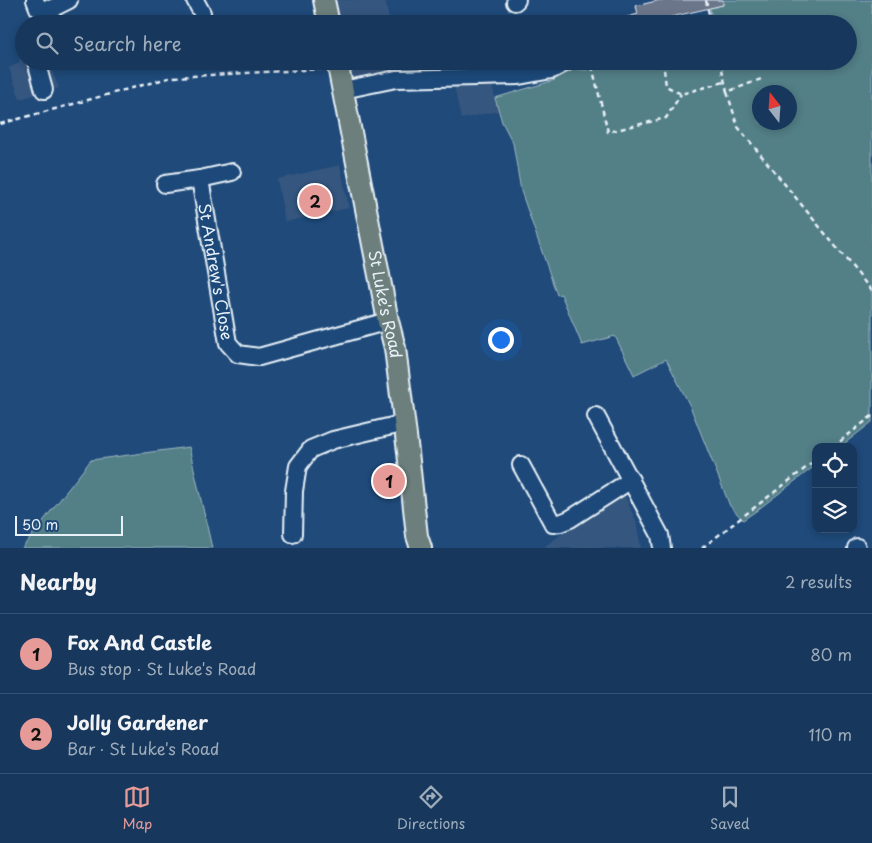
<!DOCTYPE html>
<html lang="en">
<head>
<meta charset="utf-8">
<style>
	body { margin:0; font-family:"Playpen Sans",sans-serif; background:#244365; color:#f1f3f6 }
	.controls { position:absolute; right:15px; bottom:15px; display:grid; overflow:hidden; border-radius:10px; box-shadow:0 2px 8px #0003 }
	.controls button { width:45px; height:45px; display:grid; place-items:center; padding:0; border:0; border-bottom:1px solid #365272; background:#17385c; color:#f1f3f6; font:25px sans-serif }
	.compass { position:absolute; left:752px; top:85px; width:45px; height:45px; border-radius:50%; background:#17385c; box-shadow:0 2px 8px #0003; rotate:343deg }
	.scale { position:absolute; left:15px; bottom:12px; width:108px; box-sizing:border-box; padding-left:5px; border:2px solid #e8f1f8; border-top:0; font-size:14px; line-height:18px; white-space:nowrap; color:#e8f1f8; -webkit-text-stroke:4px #1f4a7a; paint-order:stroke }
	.you { position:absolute; left:500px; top:339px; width:18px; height:18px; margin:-12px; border:4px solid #fff; border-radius:50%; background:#1a73e8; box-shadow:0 0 0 8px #1a73e833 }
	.badge { display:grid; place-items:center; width:32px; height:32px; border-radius:50%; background:#e69b98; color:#111; font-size:16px; font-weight:700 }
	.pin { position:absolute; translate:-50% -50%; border:2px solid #fff; box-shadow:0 1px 5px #0006 }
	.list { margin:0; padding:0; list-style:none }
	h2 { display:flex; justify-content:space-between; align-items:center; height:65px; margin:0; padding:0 20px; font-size:21px }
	h2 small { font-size:16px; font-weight:400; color:#9eacbb }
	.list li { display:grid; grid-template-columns:32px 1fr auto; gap:15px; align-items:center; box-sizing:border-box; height:80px; padding:0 20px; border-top:1px solid #365272 }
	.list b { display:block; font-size:19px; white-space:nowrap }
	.list p { margin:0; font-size:16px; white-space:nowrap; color:#9eacbb }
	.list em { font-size:16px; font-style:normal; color:#9eacbb }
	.icon { flex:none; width:28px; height:28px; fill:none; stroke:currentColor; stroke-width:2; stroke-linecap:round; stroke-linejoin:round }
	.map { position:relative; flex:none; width:872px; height:548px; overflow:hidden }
	.search { position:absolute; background:#17385c; box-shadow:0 2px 8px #0003; left:15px; right:15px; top:15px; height:55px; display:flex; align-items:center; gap:12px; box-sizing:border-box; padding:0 18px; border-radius:28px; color:#9eacbb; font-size:19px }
	.sheet { height:225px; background:#17385c }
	nav { display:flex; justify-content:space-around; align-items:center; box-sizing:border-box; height:70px; border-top:1px solid #365272; background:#17385c; font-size:14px; color:#9eacbb }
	nav a { display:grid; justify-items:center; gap:2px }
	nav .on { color:#e69b98 }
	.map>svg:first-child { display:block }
	.built { fill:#36577f }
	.green { fill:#537f87; stroke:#9eb8c0; fill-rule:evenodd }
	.building { fill:#6c768b; stroke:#e8f1f8 }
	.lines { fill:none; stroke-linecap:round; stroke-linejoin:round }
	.minor-casing { stroke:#e8f1f8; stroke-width:20 }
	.major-casing { stroke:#e8f1f8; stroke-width:24 }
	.path { stroke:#e8f1f8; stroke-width:2.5; stroke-dasharray:5 4; stroke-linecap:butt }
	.minor { stroke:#1f4a7a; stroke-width:16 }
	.major { stroke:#6c7f7c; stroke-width:20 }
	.labels { text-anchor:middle; stroke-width:4; stroke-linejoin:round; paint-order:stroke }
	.street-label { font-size:16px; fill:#e8f1f8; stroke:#1f4a7a }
</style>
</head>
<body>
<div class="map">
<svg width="872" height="548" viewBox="0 0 872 548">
	<rect width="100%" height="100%" fill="#1f4a7a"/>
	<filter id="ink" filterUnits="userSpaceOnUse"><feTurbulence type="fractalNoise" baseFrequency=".02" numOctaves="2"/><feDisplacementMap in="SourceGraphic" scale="10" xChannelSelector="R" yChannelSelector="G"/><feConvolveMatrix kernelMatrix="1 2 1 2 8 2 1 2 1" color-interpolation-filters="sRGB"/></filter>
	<g filter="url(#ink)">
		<path class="built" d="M330 0H385L390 24H337Z
			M24 31V61H48L59 88 20 99 9 68 19 63Z
			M347 61H407L408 66 403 73 347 83Z
			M491 80 498 111 461 119 453 81Z
			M340 165 349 208 285 222 277 179Z
			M624 493 636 521 641 548H546L545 546 614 496Z"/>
		<path class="green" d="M709 0H872V422L840 447H816V465L756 511 743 520 730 506 690 406 666 359 634 375 615 336 582 345 561 294 557 295 521 191 513 143 502 122 495 98 555 80 552 71 562 68 586 70 611 61H848V24H710L712 21ZM760 92H790V122H760Z
			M189 447 212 548H22L91 460Z"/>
		<path class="building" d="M660 0H723V5L658 20V21L647 24H617V20L638 14 636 6Z"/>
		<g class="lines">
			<g class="minor-casing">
				<g id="minor">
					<path d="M35 0 38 8 51 9 69 0"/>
					<path d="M195 0 202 13"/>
					<path d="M515 2 517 0"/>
					<path d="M36 61 44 90"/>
					<path d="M343 90 396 79 519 76 552 70 569 61"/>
					<path id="s1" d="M200 179 228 343 238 354 259 357 388 321"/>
					<path d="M165 184 200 179 232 172"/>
					<path d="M596 416 660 535 662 548"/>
					<path d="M521 465 553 524 560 523 570 519 631 480"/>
					<path d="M293 534 294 491 298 466 311 449 333 440 405 423"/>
					<path d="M856 548 857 547"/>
				</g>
			</g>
			<g class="major-casing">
				<g id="major">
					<path d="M324 0 329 24"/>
					<path id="s2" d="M337 61 388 321 395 348 408 452 417 536 421 548"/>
				</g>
			</g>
			<path class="path" d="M706 0 711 24
				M663 61 666 86 681 94 724 82
				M720 61 727 92 764 78
				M592 66 608 132 666 118 681 94
				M582 68 607 61
				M727 92 738 127 872 291
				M0 124 172 77 322 69
				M833 447 872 416
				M702 548 816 460"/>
			<use href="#minor" class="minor"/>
			<use href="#major" class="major"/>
		</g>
	</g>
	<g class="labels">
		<g class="street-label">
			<text dy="6" stroke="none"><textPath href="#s1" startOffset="94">St Andrew's Close</textPath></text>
			<text dy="6" stroke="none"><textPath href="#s2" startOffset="248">St Luke's Road</textPath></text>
		</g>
	</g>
</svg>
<div class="controls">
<button><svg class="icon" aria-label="locate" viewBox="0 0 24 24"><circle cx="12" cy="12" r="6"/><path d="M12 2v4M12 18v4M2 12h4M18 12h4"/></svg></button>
<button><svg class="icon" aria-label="layers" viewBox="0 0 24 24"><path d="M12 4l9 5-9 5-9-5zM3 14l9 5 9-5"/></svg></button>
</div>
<svg class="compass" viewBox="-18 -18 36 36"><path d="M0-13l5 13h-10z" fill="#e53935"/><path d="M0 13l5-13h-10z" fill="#9eacbb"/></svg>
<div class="scale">50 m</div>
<div class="you"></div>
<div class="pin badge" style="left:389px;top:481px">1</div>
<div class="pin badge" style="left:315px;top:201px">2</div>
<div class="search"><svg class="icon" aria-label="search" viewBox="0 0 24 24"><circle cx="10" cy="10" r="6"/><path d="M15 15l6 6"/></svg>Search here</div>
</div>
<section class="sheet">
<h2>Nearby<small>2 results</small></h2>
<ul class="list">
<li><span class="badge">1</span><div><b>Fox And Castle</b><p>Bus stop · St Luke's Road</p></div><em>80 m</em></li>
<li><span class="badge">2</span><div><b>Jolly Gardener</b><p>Bar · St Luke's Road</p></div><em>110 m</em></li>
</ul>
</section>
<nav>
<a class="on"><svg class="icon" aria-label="map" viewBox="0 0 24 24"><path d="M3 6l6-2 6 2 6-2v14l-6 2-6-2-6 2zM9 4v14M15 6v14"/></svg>Map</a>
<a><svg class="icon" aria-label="directions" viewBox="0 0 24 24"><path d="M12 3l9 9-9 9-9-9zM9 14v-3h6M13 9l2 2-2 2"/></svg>Directions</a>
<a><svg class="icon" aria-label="saved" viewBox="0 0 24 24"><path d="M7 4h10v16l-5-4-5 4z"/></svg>Saved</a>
</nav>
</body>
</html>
